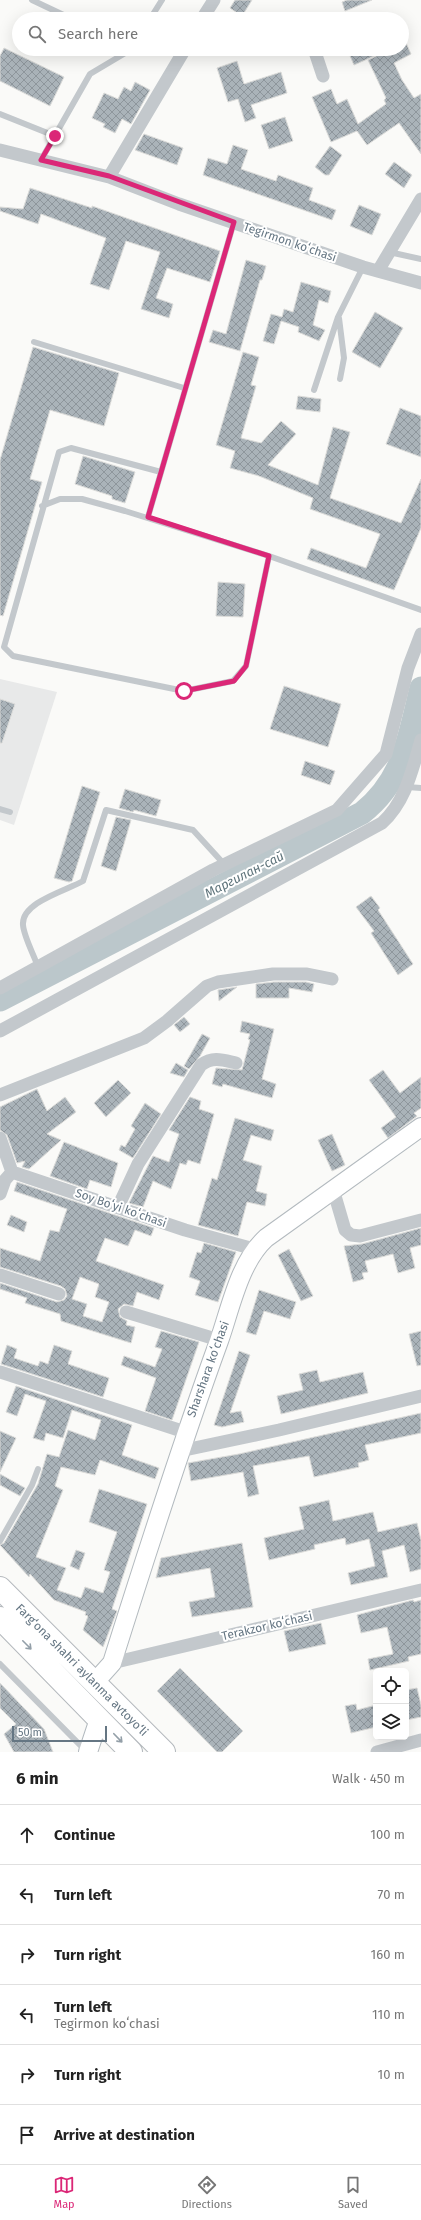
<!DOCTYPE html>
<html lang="en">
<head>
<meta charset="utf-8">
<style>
	body { margin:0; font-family:"Fira Sans",sans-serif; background:#f6f6f6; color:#222 }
	.controls { position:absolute; right:12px; bottom:12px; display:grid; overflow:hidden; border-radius:6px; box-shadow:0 4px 16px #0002 }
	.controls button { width:36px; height:36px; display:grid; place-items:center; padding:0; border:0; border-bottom:1px solid #e0e0e0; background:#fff; color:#222; font:20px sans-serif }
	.scale { position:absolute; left:12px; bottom:10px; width:95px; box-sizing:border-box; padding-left:4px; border:2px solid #657683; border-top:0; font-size:11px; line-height:14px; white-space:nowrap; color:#657683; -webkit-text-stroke:3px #fff; paint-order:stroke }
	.stop { position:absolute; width:12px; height:12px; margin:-9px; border:3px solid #db2777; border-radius:50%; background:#fff }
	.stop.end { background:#db2777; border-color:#fff; box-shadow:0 1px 4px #0008 }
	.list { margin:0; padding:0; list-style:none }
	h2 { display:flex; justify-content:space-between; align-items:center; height:52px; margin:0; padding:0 16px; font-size:17px }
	h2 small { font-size:13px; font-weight:400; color:#767676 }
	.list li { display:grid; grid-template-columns:26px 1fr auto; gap:12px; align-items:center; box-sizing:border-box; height:60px; padding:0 16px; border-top:1px solid #e0e0e0 }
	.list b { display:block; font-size:15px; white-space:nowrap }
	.list p { margin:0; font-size:13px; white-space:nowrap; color:#767676 }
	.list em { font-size:13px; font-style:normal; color:#767676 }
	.icon { flex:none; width:22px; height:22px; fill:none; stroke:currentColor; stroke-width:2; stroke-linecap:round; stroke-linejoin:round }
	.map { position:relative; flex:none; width:421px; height:1752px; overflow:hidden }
	.search { position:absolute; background:#fff; box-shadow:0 4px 16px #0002; left:12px; right:12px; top:12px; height:44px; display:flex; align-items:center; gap:10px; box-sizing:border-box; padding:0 14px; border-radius:22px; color:#767676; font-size:15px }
	.sheet { height:412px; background:#fff }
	nav { display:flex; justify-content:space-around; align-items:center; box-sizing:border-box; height:56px; border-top:1px solid #e0e0e0; background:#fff; font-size:11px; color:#767676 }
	nav a { display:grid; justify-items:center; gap:2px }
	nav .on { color:#db2777 }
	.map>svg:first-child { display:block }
	.built { fill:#e8e9e9 }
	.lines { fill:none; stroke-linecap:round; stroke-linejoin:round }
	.river { stroke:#bbc7cb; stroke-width:23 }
	.building { fill:url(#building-cross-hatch); stroke:#dcdcda; fill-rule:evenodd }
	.secondary-casing { stroke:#b3babf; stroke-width:20 }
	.highway-casing { stroke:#b4b9bd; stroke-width:24 }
	.lane { stroke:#c3c8cc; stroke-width:6 }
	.street { stroke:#c3c8cc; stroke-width:13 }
	.secondary { stroke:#fff; stroke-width:18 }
	.highway { stroke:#fff; stroke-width:22 }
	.oneway { stroke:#939fa8 }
	.route { stroke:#db2777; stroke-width:5 }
	.labels { text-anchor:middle; stroke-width:4; stroke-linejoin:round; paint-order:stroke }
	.street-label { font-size:12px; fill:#657683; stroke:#fff }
	.water-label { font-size:13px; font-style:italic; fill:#60757c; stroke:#fff }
</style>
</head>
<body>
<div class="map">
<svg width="421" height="1752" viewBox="0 0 421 1752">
	<defs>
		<pattern id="building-cross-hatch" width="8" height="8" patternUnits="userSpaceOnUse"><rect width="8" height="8" fill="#aab3b9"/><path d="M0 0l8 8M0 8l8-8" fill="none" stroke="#8e969c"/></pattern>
	</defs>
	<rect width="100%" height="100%" fill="#fafaf8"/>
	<path class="built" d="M0 679 57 692 14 825 0 820Z"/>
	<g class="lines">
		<path class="river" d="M0 1000 362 813C404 780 409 736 421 688"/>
	</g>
	<path class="building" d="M235 0H252L242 16 230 8Z
		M347 0H372L345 11 342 2Z
		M406 43 411 54 394 63 402 80 414 98 421 94V154L399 123 367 145 357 131 331 142 312 97 331 89 337 104 347 99 358 124 386 104 384 100 386 98 368 60 391 49H402V44Z
		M4 48 64 77 50 106 0 81V56Z
		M347 49H371L374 56 354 65Z
		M237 61 244 84 281 72 287 93 251 105 256 118 245 122 238 99 228 102 217 68Z
		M135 82 150 90 131 124 122 119 115 133 103 127 105 124 92 118 104 93 118 99 124 87 131 91Z
		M285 117 293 141 269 149 261 125Z
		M144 134 183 148 177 165 135 150Z
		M233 145 248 150 241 169 276 181 278 175 313 188 309 200 336 210 332 220 203 175 208 158 227 164Z
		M330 146 342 155 329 175H325L315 167Z
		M394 162 412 175 404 188 385 174Z
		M30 188 92 208V206L220 251 210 282 167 268 156 298 173 304 169 318 141 309 160 252 126 241 109 290 90 284 106 238 41 214 38 224 0 211V207L23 209Z
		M359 205 381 214 372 235 350 226Z
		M246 260 266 266 262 280H260L240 351 209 342 213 330 226 334Z
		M301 282 331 291 328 303 319 300 313 325 325 330 319 341 298 332 299 327 281 321 274 344 263 341 271 314 282 317 284 309 293 312Z
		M375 312 403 328 380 368 352 352Z
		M33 347 119 373 104 426 50 410 30 479 42 482 3 616 0 615V460Z
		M243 352 259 357 251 385 256 386 241 438 261 443 281 421 296 434 268 465 318 485 333 427 350 432 330 498 401 523 421 479V528L394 590 307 559 311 548 366 568 380 534 310 509 313 498 259 476 230 468 235 451 216 445Z
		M298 396 321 399 320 412 296 409Z
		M400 408 421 416V457L386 444Z
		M83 456 135 472 125 503 112 499V496L75 484Z
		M218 582 245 584 243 617 216 616Z
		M284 686 341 704 328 747 270 729Z
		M0 699 15 704 2 743H0Z
		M305 761 335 771 330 785 301 775Z
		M82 786 100 792 72 881 69 882 54 878Z
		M125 789 161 800 156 816 134 810 133 812 119 808Z
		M116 817 131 820 116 871 101 866Z
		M371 896 380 908 378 910 413 964 398 975 371 933 374 931 356 907Z
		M274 982H306L314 984 312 992 289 988V998H256V984Z
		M237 987 219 1001 218 990Z
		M184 1017 190 1024 180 1032 174 1025Z
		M242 1021 274 1029 262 1079 276 1084 272 1098 223 1084 222 1087 212 1084 216 1068 242 1070 250 1040 248 1039 250 1034 240 1032Z
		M202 1034 210 1038 200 1056 189 1069 184 1066Z
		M176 1063 188 1070 184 1077 170 1073Z
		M383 1070 400 1093 421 1077V1108L414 1113 417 1116 388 1138 381 1128 396 1117 369 1080Z
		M118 1080 131 1093 106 1117 94 1103Z
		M37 1089 47 1111 65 1097 76 1112 47 1134 61 1140 29 1169 22 1167 25 1161 17 1163 7 1135 0 1130V1107Z
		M190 1097 201 1101 199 1109 214 1114 200 1164 188 1160 186 1165 180 1163 171 1189 153 1181 143 1207 129 1203 153 1156 169 1162 179 1134 169 1130Z
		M145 1103 161 1114 133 1158 119 1150 121 1145 125 1147 135 1129 131 1126Z
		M235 1118 274 1130 271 1141 251 1135 243 1160 262 1166 256 1191 267 1194 265 1206 247 1202 238 1236 198 1225 212 1178 217 1180Z
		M332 1134 345 1165 332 1171 318 1140Z
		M64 1142 118 1163 111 1187 90 1180 87 1189 50 1176Z
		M17 1182 154 1228 151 1236 135 1230 128 1246 105 1238 96 1261 164 1285 159 1300 137 1292 133 1306 124 1304 118 1309 120 1317 127 1321 126 1325 135 1327 131 1343 61 1321 60 1314 25 1303 27 1298 0 1289V1283L57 1302 64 1300 67 1296 65 1289 61 1286 0 1267V1248L40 1261 50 1230 59 1232 67 1209 14 1191ZM80 1277 99 1284 95 1297 109 1302 102 1322 83 1316 87 1304 72 1299Z
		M11 1215 27 1222 24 1232 7 1225Z
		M421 1228V1245L410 1248 415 1268 398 1273 393 1254 365 1261 368 1272 362 1273 364 1279 353 1282 344 1246 362 1244Z
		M204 1243 236 1252 218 1302 195 1295 200 1281 189 1277 197 1252 201 1253Z
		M289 1249 313 1296 301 1301 278 1255Z
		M259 1290 296 1302 290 1319 264 1311 256 1335 246 1332Z
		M161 1331 199 1342 172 1420 145 1411 156 1378 121 1365 124 1356 155 1367 162 1349 155 1347Z
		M421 1331V1365L417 1366 409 1334Z
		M7 1345 17 1349 14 1358 38 1366 40 1361 48 1364 54 1345 72 1351 68 1364 109 1378 103 1397 1 1364Z
		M239 1351 250 1355 230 1413 241 1411 244 1422 222 1427 214 1425Z
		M317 1370 320 1382 363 1372 368 1393 281 1414 277 1396 303 1390 299 1374Z
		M16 1386 132 1425 122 1455 159 1468 155 1479 100 1460 95 1475 61 1467 55 1486 63 1490 36 1557 66 1568 57 1590 81 1598 85 1587 103 1593 110 1572 104 1570 117 1532 89 1522 99 1489 147 1504 112 1609 117 1611 103 1647 83 1630 88 1616 85 1615 86 1612 54 1600 30 1574 29 1577 0 1545 4 1543 38 1484 47 1454 59 1457 68 1430 95 1440 101 1420 72 1410 63 1438 46 1433 44 1441 33 1438 46 1401 25 1394 17 1416 6 1412Z
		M421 1413V1433L365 1445 369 1460 358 1463 359 1467 314 1477 309 1456 253 1466 259 1494 248 1497 243 1472 191 1481 188 1463 239 1454Z
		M0 1431 16 1438 0 1472Z
		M0 1474 25 1488 20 1496 0 1485Z
		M329 1500 333 1521 373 1512 378 1532 417 1523 421 1540V1569L410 1572 404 1545 382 1551 388 1577 351 1585 348 1573 375 1566 369 1539 346 1545 345 1538 314 1545 315 1549 269 1560 264 1538 304 1529 299 1507Z
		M242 1543 253 1607 192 1617 189 1602 215 1597 210 1568 156 1578 161 1558Z
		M76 1550 85 1553 79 1570 70 1566Z
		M413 1600 414 1602 421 1600V1654L408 1657 409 1661 370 1670 368 1659 393 1654 387 1627 361 1633 357 1615Z
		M321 1623 326 1644 289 1652 284 1631Z
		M180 1668 243 1731 222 1752H217L157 1691Z
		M0 1683 44 1729 53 1752H14L4 1734 16 1724 0 1708Z
		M417 1688 421 1705V1717L406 1720V1690Z
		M356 1704 357 1710 376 1705V1727L351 1733 345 1706Z"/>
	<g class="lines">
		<g class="secondary-casing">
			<path id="secondary" d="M95 1682 112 1663C146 1555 180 1448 219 1341 231 1307 239 1263 266 1238L421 1127
				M88 1752 99 1719"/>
		</g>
		<g class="highway-casing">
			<path id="highway" d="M0 1588 164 1752
				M0 1618 131 1752"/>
		</g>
		<path class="lane" d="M32 0 72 19
			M150 19 162 0
			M0 114 55 136
			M41 160 90 74 132 49
			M389 252 421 259
			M339 318 344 358 340 379
			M34 342 184 388
			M314 390 338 317 363 267
			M161 472 71 448 59 452 4 647 13 656 184 691 233 681 246 666 269 556
			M42 506 60 499H82L125 511 269 556 421 610
			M148 517 234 222
			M407 787 421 788
			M0 809 10 812
			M38 967C34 955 24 937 23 925 21 902 68 890 83 881L106 810 193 830 224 864
			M0 1541 32 1485 38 1469
			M0 1664 86 1751"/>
		<path class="street" d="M202 19 214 0
			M314 49 323 76
			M0 150 109 177 179 204 363 267 421 283
			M109 177 185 49
			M378 271 421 199
			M0 988 213 870 337 810 386 754 408 668 421 634
			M0 1031 382 823C406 801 412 770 421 740
			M0 1095 144 1038 167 1021 207 986 218 982 273 974H307L332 979
			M0 1138 12 1172
			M333 1189 345 1230 351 1235 360 1236 421 1220
			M0 1194 5 1180 12 1172 185 1230 254 1249
			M118 1207 138 1164 201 1065C213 1056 223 1060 236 1063
			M0 1275 59 1294
			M126 1312 219 1340
			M0 1372 185 1432
			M180 1451 279 1430 421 1396
			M112 1663 421 1590
			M377 1752 421 1740"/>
		<use href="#secondary" class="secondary"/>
		<use href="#highway" class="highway"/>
	</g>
	<defs><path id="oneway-shaft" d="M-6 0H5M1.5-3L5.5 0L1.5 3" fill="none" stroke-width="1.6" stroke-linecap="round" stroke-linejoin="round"/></defs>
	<g class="oneway">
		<use href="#oneway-shaft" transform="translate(27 1645) rotate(45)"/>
		<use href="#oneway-shaft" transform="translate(118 1738) rotate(46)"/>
	</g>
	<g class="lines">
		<path class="route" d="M55 136 41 160 109 176 234 222 148 517 269 556 246 666 234 681 184 691"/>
	</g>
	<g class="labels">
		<g class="street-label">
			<text transform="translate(290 242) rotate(19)" y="4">Tegirmon koʻchasi</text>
			<text transform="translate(121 1208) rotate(19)" y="4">Soy Boʻyi koʻchasi</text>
			<text transform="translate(208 1369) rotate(-70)" y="4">Sharshara koʻchasi</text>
			<text transform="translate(267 1626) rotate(-13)" y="4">Terakzor koʻchasi</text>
			<text transform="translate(82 1670) rotate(45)" y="4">Farg‘ona shahri aylanma avtoyo‘li</text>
		</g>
		<g class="water-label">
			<text transform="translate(244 874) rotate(-27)" y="5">Маргилан-сай</text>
		</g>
	</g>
</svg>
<div class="controls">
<button><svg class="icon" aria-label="locate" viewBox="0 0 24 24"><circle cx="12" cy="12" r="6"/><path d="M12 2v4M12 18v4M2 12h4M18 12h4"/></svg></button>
<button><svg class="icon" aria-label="layers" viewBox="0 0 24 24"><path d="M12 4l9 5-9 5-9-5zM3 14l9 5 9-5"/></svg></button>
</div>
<div class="scale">50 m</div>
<div class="stop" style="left:184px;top:691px"></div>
<div class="stop end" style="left:55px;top:136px"></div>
<div class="search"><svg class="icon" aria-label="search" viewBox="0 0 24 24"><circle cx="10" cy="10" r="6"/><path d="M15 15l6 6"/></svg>Search here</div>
</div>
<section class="sheet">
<h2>6 min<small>Walk · 450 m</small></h2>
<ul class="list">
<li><svg class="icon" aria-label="ahead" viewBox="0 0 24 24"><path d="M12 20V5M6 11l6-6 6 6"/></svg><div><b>Continue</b></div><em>100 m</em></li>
<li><svg class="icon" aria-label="left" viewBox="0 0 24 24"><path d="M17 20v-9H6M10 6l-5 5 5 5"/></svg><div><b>Turn left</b></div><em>70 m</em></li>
<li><svg class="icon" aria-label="right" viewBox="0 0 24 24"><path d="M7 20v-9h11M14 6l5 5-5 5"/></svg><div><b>Turn right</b></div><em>160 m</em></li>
<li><svg class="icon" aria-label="left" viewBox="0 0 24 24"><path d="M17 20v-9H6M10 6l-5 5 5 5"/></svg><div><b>Turn left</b><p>Tegirmon koʻchasi</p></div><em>110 m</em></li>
<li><svg class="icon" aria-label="right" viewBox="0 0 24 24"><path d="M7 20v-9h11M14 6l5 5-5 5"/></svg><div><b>Turn right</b></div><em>10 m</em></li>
<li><svg class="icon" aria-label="arrive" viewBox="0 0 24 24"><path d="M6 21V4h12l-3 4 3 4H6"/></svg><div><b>Arrive at destination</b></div></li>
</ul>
</section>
<nav>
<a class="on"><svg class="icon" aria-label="map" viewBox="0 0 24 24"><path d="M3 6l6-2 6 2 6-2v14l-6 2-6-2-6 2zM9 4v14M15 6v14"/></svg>Map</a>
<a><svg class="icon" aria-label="directions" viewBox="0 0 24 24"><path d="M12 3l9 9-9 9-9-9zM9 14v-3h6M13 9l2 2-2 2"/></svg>Directions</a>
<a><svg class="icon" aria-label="saved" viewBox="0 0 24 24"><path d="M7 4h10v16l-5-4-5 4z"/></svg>Saved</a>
</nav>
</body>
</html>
